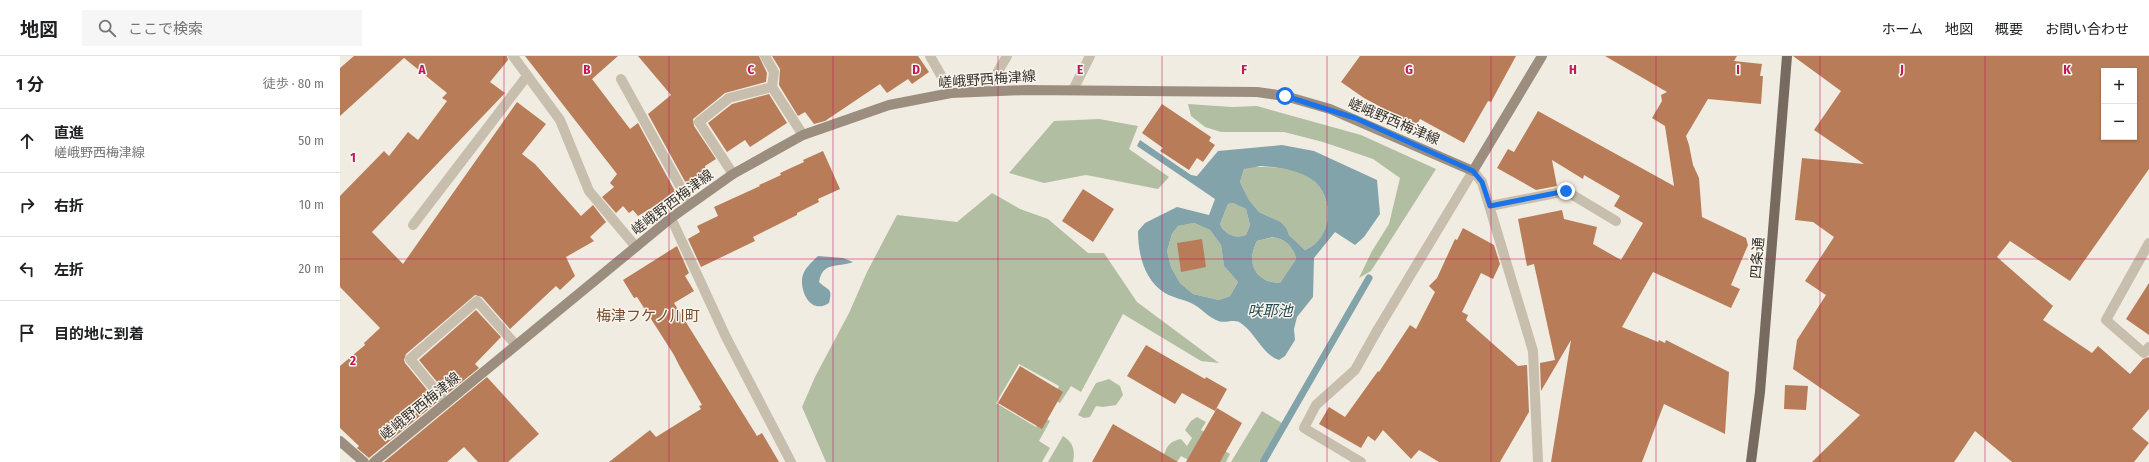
<!DOCTYPE html>
<html lang="ja">
<head>
<meta charset="utf-8">
<style>
	body { margin:0; font-family:"Fira Sans Condensed","Noto Sans JP",sans-serif; background:#f6f6f6; color:#202124 }
	.controls { position:absolute; right:12px; top:12px; display:grid; overflow:hidden; border-radius:0px; box-shadow:0 1px 3px #0004 }
	.controls button { width:36px; height:36px; display:grid; place-items:center; padding:0; border:0; border-bottom:1px solid #e0e0e0; background:#fff; color:#202124; font:20px sans-serif }
	.stop { position:absolute; width:12px; height:12px; margin:-9px; border:3px solid #1a73e8; border-radius:50%; background:#fff }
	.stop.end { background:#1a73e8; border-color:#fff; box-shadow:0 1px 4px #0008 }
	.list { margin:0; padding:0; list-style:none }
	h2 { display:flex; justify-content:space-between; align-items:center; height:52px; margin:0; padding:0 16px; font-size:17px }
	h2 small { font-size:13px; font-weight:400; color:#757577 }
	.list li { display:grid; grid-template-columns:26px 1fr auto; gap:12px; align-items:center; box-sizing:border-box; height:64px; padding:0 16px; border-top:1px solid #e0e0e0 }
	.list b { display:block; font-size:15px; white-space:nowrap }
	.list p { margin:0; font-size:13px; white-space:nowrap; color:#757577 }
	.list em { font-size:13px; font-style:normal; color:#757577 }
	.icon { flex:none; width:22px; height:22px; fill:none; stroke:currentColor; stroke-width:2; stroke-linecap:round; stroke-linejoin:round }
	.map { position:relative; flex:none; width:1809px; height:406px; overflow:hidden }
	header { display:flex; align-items:center; gap:24px; box-sizing:border-box; height:56px; padding:0 20px; background:#fff; border-bottom:1px solid #e0e0e0 }
	header strong { font-size:19px }
	nav { display:flex; gap:22px; margin-inline-start:auto; font-size:14px }
	.search { width:280px; height:36px; background:#f6f6f6; display:flex; align-items:center; gap:10px; box-sizing:border-box; padding:0 14px; border-radius:0px; color:#757577; font-size:15px }
	main { display:flex }
	aside { flex:1; background:#fff }
	.map>svg:first-child { display:block }
	.green { fill:#b1bea2 }
	.water { fill:#83a3aa; fill-rule:evenodd }
	.lines { fill:none; stroke-linecap:round; stroke-linejoin:round }
	.stream { stroke:#83a3aa; stroke-width:7 }
	.building { fill:#b87d58; fill-rule:evenodd }
	.service { stroke:#c8beae; stroke-width:10 }
	.minor { stroke:#c8beae; stroke-width:10 }
	.tertiary { stroke:#c8beae; stroke-width:10 }
	.secondary { stroke:#9b8e7f; stroke-width:10 }
	.primary { stroke:#776a5f; stroke-width:10 }
	.route { stroke:#1a73e8; stroke-width:5 }
	.grid { fill:none; stroke:#c2185b; stroke-width:1; stroke-opacity:0.55 }
	.labels { text-anchor:middle; stroke-width:3; stroke-linejoin:round; paint-order:stroke }
	.street-label { font-size:14px; fill:#37312b; stroke:#f9f5ed }
	.water-label { font-size:15px; font-style:italic; fill:#264a54; stroke:#f9f5ed }
	.neighbourhood-label { font-size:15px; fill:#7d4c2e; stroke:#f9f5ed }
	.grid-label { font-size:13px; text-anchor:middle; font-weight:bold; fill:#c2185b; stroke:#f9f5ed; stroke-width:3; stroke-linejoin:round; paint-order:stroke }
</style>
</head>
<body>
<header>
<strong>地図</strong>
<div class="search"><svg class="icon" aria-label="search" viewBox="0 0 24 24"><circle cx="10" cy="10" r="6"/><path d="M15 15l6 6"/></svg>ここで検索</div>
<nav><a>ホーム</a><a>地図</a><a>概要</a><a>お問い合わせ</a></nav>
</header>
<main>
<aside>
<h2>1 分<small>徒歩 · 80 m</small></h2>
<ul class="list">
<li><svg class="icon" aria-label="ahead" viewBox="0 0 24 24"><path d="M12 20V5M6 11l6-6 6 6"/></svg><div><b>直進</b><p>嵯峨野西梅津線</p></div><em>50 m</em></li>
<li><svg class="icon" aria-label="right" viewBox="0 0 24 24"><path d="M7 20v-9h11M14 6l5 5-5 5"/></svg><div><b>右折</b></div><em>10 m</em></li>
<li><svg class="icon" aria-label="left" viewBox="0 0 24 24"><path d="M17 20v-9H6M10 6l-5 5 5 5"/></svg><div><b>左折</b></div><em>20 m</em></li>
<li><svg class="icon" aria-label="arrive" viewBox="0 0 24 24"><path d="M6 21V4h12l-3 4 3 4H6"/></svg><div><b>目的地に到着</b></div></li>
</ul>
</aside>
<div class="map">
<svg width="1809" height="406" viewBox="0 0 1809 406">
	<rect width="100%" height="100%" fill="#f1ece1"/>
	<path class="green" d="M848 48 892 51 917 50 1021 79 1096 113 1031 215 1019 222 1032 195 1049 168 1060 122 1033 103 983 86 944 76H881L865 71 851 60Z
		M759 63 798 70 789 93 829 121 818 133 746 119 704 127 669 117 714 65Z
		M907 111C927 111 948 110 967 120 995 135 996 182 965 194L949 179 947 173 941 166 919 156 909 144 900 126 904 113Z
		M652 137 680 153 708 163 748 197H764L797 246 879 307 861 305 783 258 741 336 731 330 720 347 712 343 719 330 679 308 656 347 696 371 702 360 710 365 699 385 710 392 702 406H486L462 351 475 321 509 257 527 216 557 159 617 166Z
		M893 147 906 153 910 169 906 179C895 183 884 178 880 168L888 148Z
		M854 167 870 174 881 189 884 210 898 226 890 240 879 244 853 238 840 227 831 211 827 195 832 178 838 170Z
		M934 181C946 184 954 191 956 203L940 227C914 226 906 207 917 185Z
		M769 323 780 330 783 339 776 349 763 351 756 350 750 361 744 362 738 359 756 327Z
		M922 355 942 367 919 406H891Z
		M857 361 866 366 861 374 869 378 866 384 890 398 886 406H852L841 400 837 406 824 399C827 389 831 385 841 383L847 390 852 382 845 374 851 365Z
		M723 380C734 387 735 395 733 406H708Z"/>
	<path class="water" d="M800 84 851 119 857 120 878 95 942 89 974 95 1037 124 1040 158 1024 181 1015 189 995 176 974 202 973 241 957 261 954 273 955 284 945 300 939 304C923 299 916 278 902 268 894 261 885 269 876 264 867 260 860 251 851 247 843 243 833 242 825 237 804 224 798 198 798 175L805 167 837 151 869 159 875 143 797 90ZM921 110C936 111 952 113 966 120 996 134 995 183 965 194L949 179 947 173 941 166 919 156 909 144 900 126 904 113ZM893 147 906 153 910 169 906 179C895 183 884 178 880 168L888 148ZM854 167 870 174 881 189 884 210 898 226 890 240 879 244 853 238 840 227 831 211 827 195 832 178 838 170ZM933 181C945 183 954 191 956 203L940 227C914 226 906 206 917 185Z
		M478 200 503 202 513 206C497 212 483 205 479 226 488 235 493 231 489 247 473 258 461 240 462 223 463 213 471 207 478 200Z"/>
	<g class="lines">
		<path class="stream" d="M923 406 1029 222"/>
	</g>
	<path class="building" d="M14 0H167L168 4 150 26 165 37 32 176 63 208 177 46 206 68 182 98 195 108 241 160 253 149 266 166 250 181 254 185 226 201 235 220 220 234 216 230 170 273 142 241 135 239 66 298 64 304 65 307 97 346 29 402 17 392 19 390 0 372V310L25 289 24 287 40 272 0 231V140L44 95 49 100 68 76 78 84 107 45 102 42 107 37 64 2 0 60V12Z
		M185 0H278L252 23 290 73 298 67 336 137 298 160 293 154 289 157 283 150 276 157 262 141 274 131 270 127 277 118Z
		M298 0H419L427 17 426 26 385 37 353 63 354 70 376 103 365 110 366 119 348 131 308 58 331 39Z
		M432 0H578L589 16 572 28 568 23 547 37 540 28 485 65 474 68 465 56 458 60 439 29 440 13Z
		M1020 0H1176L1151 46 1148 45 1124 87 1080 63 1076 70 1024 42 1001 26Z
		M1265 0H1397L1394 5 1422 8 1420 20H1423L1421 48 1368 43 1346 80 1349 89 1353 109 1359 122 1362 161 1406 182 1408 189 1391 229 1400 233 1391 252 1313 216 1282 271 1318 286 1319 284 1325 287 1326 284 1389 316 1385 378 1324 348 1302 406H1211L1231 284 1201 335 1200 307 1215 304 1194 208 1187 210 1178 163 1222 154 1224 163 1257 171 1253 188 1281 204 1303 167 1274 150 1280 140 1244 119 1243 123 1212 104 1217 130 1196 134 1157 112 1168 93 1174 96 1198 55 1334 130 1325 70 1312 62 1322 45 1321 39 1327 36Z
		M1453 0H1809V113L1730 225 1670 185 1657 201 1713 250 1703 264 1752 297 1758 290 1790 318 1803 303 1809 301V353L1792 373 1809 387 1794 406H1672L1635 375 1614 406H1472L1520 359 1453 313 1457 284 1486 239 1465 225 1494 181 1473 166 1455 164 1462 102 1524 108 1474 74 1501 35ZM1764 15H1794V81H1764Z
		M429 38 447 67 410 91 405 84 387 96 368 67 392 48Z
		M822 48 871 81 869 85 875 89 863 106 857 102 849 114 820 95 823 92 802 77Z
		M483 95 500 133 478 143 479 146 457 157V159L413 181 415 185 361 211 348 183 360 176 357 170 378 160 374 151 420 130 419 129 441 119 440 117 464 106 463 104Z
		M743 133 774 153 753 186 722 165Z
		M1123 172 1154 189 1160 208 1153 223 1141 217 1122 256 1128 259 1126 264 1178 310 1187 309 1189 356 1160 406H1099L1079 394 1071 403 1043 374 1035 385 1028 380 1021 392 979 368 989 351 1005 361 1038 315 1039 316 1070 269 1076 273 1095 236 1089 230 1097 222 1115 183 1117 184Z
		M862 183 866 211 841 216 837 187Z
		M337 190 349 217 345 220 354 235 334 247 417 380 422 377 439 406H269L310 374 316 381 361 353 359 350 362 349 340 311 334 299 297 241 294 242 283 224Z
		M1809 227V279L1786 263Z
		M136 254 161 281 135 308 139 312 107 338 79 304Z
		M806 289 865 323 866 321 887 333 875 355 842 337 835 348 787 320Z
		M680 310 723 336 702 373 658 347Z
		M147 321 199 378 168 406H138L124 391 107 406H44Z
		M1445 329 1468 330 1466 354 1444 353Z
		M877 352 902 367 880 406H846Z
		M773 368 838 406H752Z"/>
	<g class="lines">
		<path class="service" d="M425 0 434 16 432 31 463 79
			M281 23 350 148
			M393 118 359 66 389 42 432 31
			M1150 150 1226 135 1276 165
			M331 162 386 281 451 406
			M73 169 187 20
			M1809 187 1766 264 1804 297 1809 291
			M106 347 70 303 137 245 176 289
			M1021 406 964 372 976 349 1015 314 1038 273"/>
		<path class="minor" d="M590 0 611 37
			M647 34 667 0
			M733 34 750 0
			M1038 273 1133 115 1142 126 1193 295 1198 406"/>
		<path class="tertiary" d="M173 0 220 64 249 135 296 191"/>
		<path class="secondary" d="M0 385 24 406
			M34 406 331 162 393 118 463 79 549 49 611 37 686 34 917 36 945 40 990 53 1133 115 1202 0"/>
		<path class="primary" d="M1411 406 1420 336 1447 0"/>
	</g>
	<g class="lines">
		<path class="route" d="M945 40 1015 62 1133 115 1142 126 1150 150 1226 135"/>
	</g>
	<path class="grid" d="M164 0V406M329 0V406M493 0V406M658 0V406M822 0V406M987 0V406M1151 0V406M1316 0V406M1480 0V406M1645 0V406M0 203H1809"/>
	<g class="labels">
		<g class="street-label">
			<text transform="translate(647 23) rotate(-4)" y="5">嵯峨野西梅津線</text>
			<text transform="translate(1054 65) rotate(23)" y="5">嵯峨野西梅津線</text>
			<text transform="translate(332 146) rotate(-37)" y="5">嵯峨野西梅津線</text>
			<text transform="translate(1417 202) rotate(-85)" y="5">四条通</text>
			<text transform="translate(80 350) rotate(-39)" y="5">嵯峨野西梅津線</text>
		</g>
		<g class="water-label">
			<text x="930" y="260">咲耶池</text>
		</g>
		<g class="neighbourhood-label">
			<text x="308" y="265">梅津フケノ川町</text>
		</g>
	</g>
	<g class="grid-label">
		<text x="82" y="18">A</text>
		<text x="247" y="18">B</text>
		<text x="411" y="18">C</text>
		<text x="576" y="18">D</text>
		<text x="740" y="18">E</text>
		<text x="904" y="18">F</text>
		<text x="1069" y="18">G</text>
		<text x="1233" y="18">H</text>
		<text x="1398" y="18">I</text>
		<text x="1562" y="18">J</text>
		<text x="1727" y="18">K</text>
		<text x="13" y="106">1</text>
		<text x="13" y="309">2</text>
	</g>
</svg>
<div class="controls">
<button>+</button>
<button>−</button>
</div>
<div class="stop" style="left:945px;top:40px"></div>
<div class="stop end" style="left:1226px;top:135px"></div>
</div>
</main>
</body>
</html>
